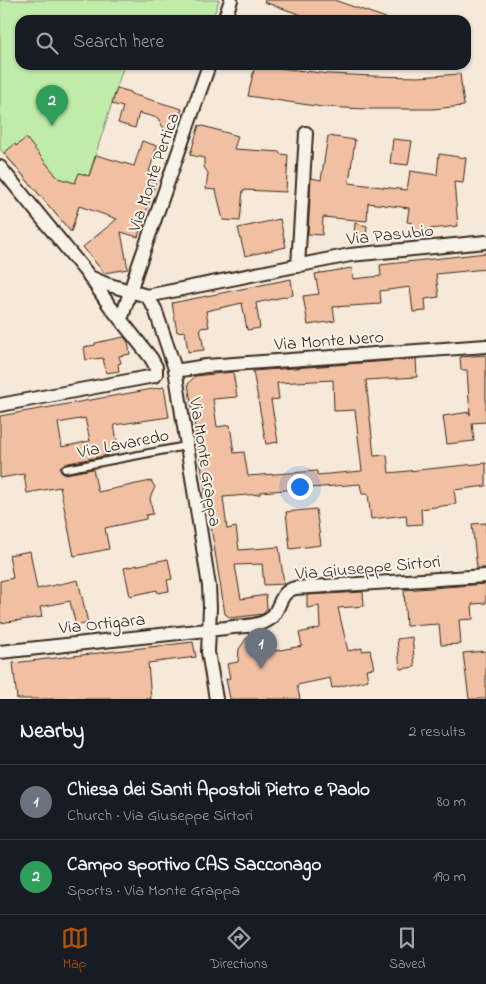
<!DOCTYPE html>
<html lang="en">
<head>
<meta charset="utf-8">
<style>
	body { margin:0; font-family:"Indie Flower",sans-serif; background:#20242c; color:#f1f3f6 }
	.you { position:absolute; left:299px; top:486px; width:18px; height:18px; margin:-12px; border:4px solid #fff; border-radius:50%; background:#1a73e8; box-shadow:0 0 0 8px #1a73e833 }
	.badge { display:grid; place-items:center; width:32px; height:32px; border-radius:50%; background:#b45309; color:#fff; font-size:16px; font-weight:700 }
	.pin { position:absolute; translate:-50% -41px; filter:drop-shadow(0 1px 2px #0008) }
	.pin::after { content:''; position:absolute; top:26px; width:18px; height:15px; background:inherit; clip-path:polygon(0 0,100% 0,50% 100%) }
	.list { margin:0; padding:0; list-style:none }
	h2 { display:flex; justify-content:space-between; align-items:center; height:65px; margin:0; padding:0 20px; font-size:21px }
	h2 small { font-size:16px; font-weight:400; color:#9ea1a6 }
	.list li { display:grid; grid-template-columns:32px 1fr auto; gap:15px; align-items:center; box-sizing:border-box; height:75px; padding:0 20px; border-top:1px solid #363941 }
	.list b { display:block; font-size:19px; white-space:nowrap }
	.list p { margin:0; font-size:16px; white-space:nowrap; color:#9ea1a6 }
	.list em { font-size:16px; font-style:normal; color:#9ea1a6 }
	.icon { flex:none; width:28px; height:28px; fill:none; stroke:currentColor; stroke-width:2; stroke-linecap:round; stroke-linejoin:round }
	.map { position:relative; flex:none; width:486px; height:699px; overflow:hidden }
	.search { position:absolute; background:#171b24; box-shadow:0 1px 4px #0004; left:15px; right:15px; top:15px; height:55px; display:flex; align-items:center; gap:12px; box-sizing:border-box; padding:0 18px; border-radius:15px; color:#9ea1a6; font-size:19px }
	.sheet { height:215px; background:#171b24 }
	nav { display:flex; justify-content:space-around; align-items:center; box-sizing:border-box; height:70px; border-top:1px solid #363941; background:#171b24; font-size:14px; color:#9ea1a6 }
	nav a { display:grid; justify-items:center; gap:2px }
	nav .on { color:#b45309 }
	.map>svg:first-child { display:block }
	.green { fill:#bfeca9; stroke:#7d8b64 }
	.building { fill:#f1c0a2; stroke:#3b2a1e; fill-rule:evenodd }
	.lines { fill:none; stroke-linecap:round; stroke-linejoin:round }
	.service-casing { stroke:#3b2a1e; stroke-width:10 }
	.minor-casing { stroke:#3b2a1e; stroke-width:16 }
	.service { stroke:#f7f3e8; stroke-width:6 }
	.minor { stroke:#f7f3e8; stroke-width:12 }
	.labels { text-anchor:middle; stroke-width:4; stroke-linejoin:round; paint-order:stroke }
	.street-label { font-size:18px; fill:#3b2a1e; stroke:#f7f3e8 }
</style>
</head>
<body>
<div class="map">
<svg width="486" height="699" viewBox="0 0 486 699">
	<rect width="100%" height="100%" fill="#f6e9da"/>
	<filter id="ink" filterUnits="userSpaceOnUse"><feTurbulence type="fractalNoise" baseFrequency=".02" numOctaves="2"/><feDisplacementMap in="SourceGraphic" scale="10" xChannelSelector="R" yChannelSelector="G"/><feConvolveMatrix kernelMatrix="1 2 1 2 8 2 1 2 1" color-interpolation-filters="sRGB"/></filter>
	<g filter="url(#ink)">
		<path class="green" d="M0 0H219L212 20H20V65H124L71 232 0 149Z"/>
		<path class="building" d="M265 0H334L386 18V20H316L264 2Z
			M255 65 329 74 373 76 419 77 460 74 464 106 432 109H368L322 107 248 96Z
			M117 88 131 92V94L182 109 176 127 173 126 165 131 158 118 139 113 135 128 118 123 123 107 112 104Z
			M199 125 238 136 234 149 280 152V154L288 155 286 192 243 190 240 221 223 220 216 190 206 189 208 173 204 167V158L190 155Z
			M328 136 355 140 349 183 407 190 410 171 437 175 439 154 466 158 463 183 454 182 458 226 429 229V235L412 232 413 223 407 222 409 208 368 203 367 221 323 217 322 235 308 234 311 178 321 180Z
			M26 138 58 178 75 183 79 173 89 176 96 155 134 166 142 141 157 146 149 172 158 175 138 237 121 232 128 269 104 273 83 247 117 219 79 206 71 232 4 153 15 144 16 146Z
			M393 139 412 141 408 165 390 163Z
			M280 219 286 247 245 256 238 228Z
			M355 223 367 226 366 238 354 237Z
			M486 253V269L436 274 439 297 425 299 426 311 413 312 410 287 380 291 381 304 333 307 335 321 308 325 303 296 319 294 315 274 352 268 353 279 381 276 380 265Z
			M291 279 293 295 256 303 260 328 247 330 242 303 206 311 209 327 200 328 204 350 188 352 185 331 177 332 172 303Z
			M124 337 128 342 130 354 119 356 121 363 118 364 119 371 106 373 103 358 86 360 84 347 95 345V343Z
			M486 355V422L472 423 474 441 447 444 443 416 470 412V415L467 370H461L460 357Z
			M416 359 417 377 366 380 374 456 387 455 389 473 486 463V486L454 490 456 504 421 509 422 524 407 525 406 515 371 519 368 494H362L360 484 260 492V494L223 497 227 529 236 527 239 550 279 547 284 584 264 585 262 564 235 565 241 599 266 595 267 609 263 614 231 618 225 614 188 384 195 376 233 372 237 397 213 399 217 427 230 425 234 453 244 452 248 476 317 471V475L362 471 355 410 334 411 333 380 277 383 279 399 271 400 278 442 266 444 253 371Z
			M164 387 169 417 114 425 119 451 108 454V455L64 464 60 467 61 472 65 474 93 469 98 492 151 481 155 487 150 498 153 514 146 515V519L105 528 109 549 74 556 60 487 27 493 24 474 0 478V416ZM85 418 90 441 62 447 58 423Z
			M316 509 321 545 290 549 286 512Z
			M486 523V568H477L472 524Z
			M30 551 37 589 78 580 88 623 76 626 70 601 40 607 42 617 0 623V581L13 578 9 555Z
			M168 559 172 579 167 580 169 591 158 593 157 590 130 596 124 568Z
			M486 584V603L472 604 473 619 459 620 461 644 441 645 439 624 406 626 404 590Z
			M363 592 364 606 338 608 348 651 362 648V651L370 650 374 668 366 669 368 680 332 688 330 678 297 685 300 699H230L226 679 230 678 227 664 238 662 239 649 246 639 254 635 265 638 271 644 275 651 302 646 299 633 320 628 319 606 307 608V595Z
			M412 637 415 667 400 669 397 639Z
			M193 642 196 657 148 663 151 699H17L13 663Z
			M486 651V699H469L463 653Z"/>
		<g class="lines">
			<g class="service-casing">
				<path id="service" d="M65 469 186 446"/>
			</g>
			<g class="minor-casing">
				<path id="minor" d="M224 20 231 0
					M0 167 90 277 109 305 151 358 156 367V374L154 376 0 405
					M298 266 306 133
					M90 277 106 284 147 296 155 309 175 369 209 586 210 608 208 652 216 699
					M147 296 350 255 486 242
					M120 319 123 314 136 273 209 65
					M175 371 206 366 486 346
					M0 652 226 628C239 626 261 627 271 618 281 608 279 592 295 588L486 576"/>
			</g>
			<use href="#service" class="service"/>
			<use href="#minor" class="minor"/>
		</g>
	</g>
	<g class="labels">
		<g class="street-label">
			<text transform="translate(153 172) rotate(-71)" y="6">Via Monte Pertica</text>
			<text transform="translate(390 234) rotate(-6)" y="6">Via Pasubio</text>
			<text transform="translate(329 340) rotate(-4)" y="6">Via Monte Nero</text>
			<text transform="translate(123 443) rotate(-11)" y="6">Via Lavaredo</text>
			<text transform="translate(206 462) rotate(81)" y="6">Via Monte Grappa</text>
			<text transform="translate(368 567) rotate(-5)" y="6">Via Giuseppe Sirtori</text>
			<text transform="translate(102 623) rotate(-6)" y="6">Via Ortigara</text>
		</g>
	</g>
</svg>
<div class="you"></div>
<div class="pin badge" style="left:261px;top:669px;background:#6b7280">1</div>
<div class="pin badge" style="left:52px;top:126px;background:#2e9e5b">2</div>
<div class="search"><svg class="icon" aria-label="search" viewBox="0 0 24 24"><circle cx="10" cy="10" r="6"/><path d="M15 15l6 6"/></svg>Search here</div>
</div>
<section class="sheet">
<h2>Nearby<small>2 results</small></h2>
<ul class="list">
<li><span class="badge" style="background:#6b7280">1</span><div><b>Chiesa dei Santi Apostoli Pietro e Paolo</b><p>Church · Via Giuseppe Sirtori</p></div><em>80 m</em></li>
<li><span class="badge" style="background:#2e9e5b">2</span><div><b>Campo sportivo CAS Sacconago</b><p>Sports · Via Monte Grappa</p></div><em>190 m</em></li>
</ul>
</section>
<nav>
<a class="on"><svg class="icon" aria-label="map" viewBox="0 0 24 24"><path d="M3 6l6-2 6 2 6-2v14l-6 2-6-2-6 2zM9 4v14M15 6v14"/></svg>Map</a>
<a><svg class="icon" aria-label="directions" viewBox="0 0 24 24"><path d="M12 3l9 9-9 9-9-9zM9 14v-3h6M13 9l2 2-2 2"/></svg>Directions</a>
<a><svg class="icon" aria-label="saved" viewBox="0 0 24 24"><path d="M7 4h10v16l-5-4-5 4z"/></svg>Saved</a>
</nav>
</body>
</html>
